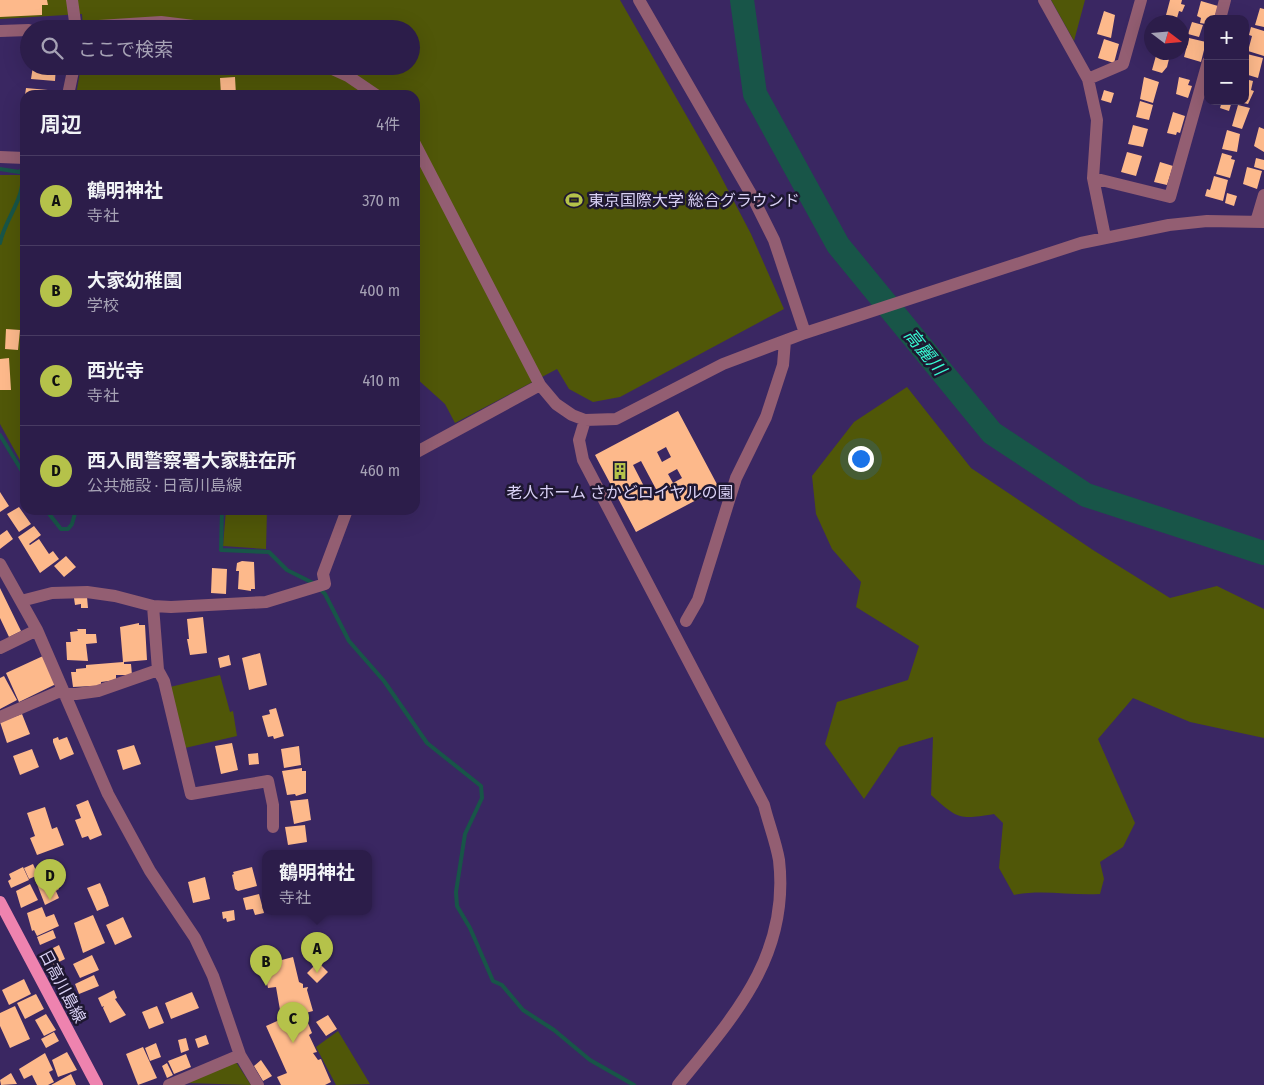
<!DOCTYPE html>
<html lang="ja">
<head>
<meta charset="utf-8">
<style>
	body { margin:0; font-family:"Fira Sans Condensed","Noto Sans JP",sans-serif; background:#382a54; color:#f1f3f6 }
	.controls { position:absolute; right:15px; top:15px; display:grid; overflow:hidden; border-radius:10px; box-shadow:0 5px 20px #0002 }
	.controls button { width:45px; height:45px; display:grid; place-items:center; padding:0; border:0; border-bottom:1px solid #483b62; background:#2c1d4a; color:#f1f3f6; font:25px sans-serif }
	.compass { position:absolute; left:1144px; top:15px; width:45px; height:45px; border-radius:50%; background:#2c1d4a; box-shadow:0 5px 20px #0002; rotate:106deg }
	.you { position:absolute; left:860px; top:458px; width:18px; height:18px; margin:-12px; border:4px solid #fff; border-radius:50%; background:#1a73e8; box-shadow:0 0 0 8px #1a73e833 }
	.badge { display:grid; place-items:center; width:32px; height:32px; border-radius:50%; background:#b5c24a; color:#111; font-size:16px; font-weight:700 }
	.pin { position:absolute; translate:-50% -41px; filter:drop-shadow(0 1px 2px #0008) }
	.pin::after { content:''; position:absolute; top:26px; width:18px; height:15px; background:inherit; clip-path:polygon(0 0,100% 0,50% 100%) }
	.popup { position:absolute; left:262px; top:850px; width:110px; height:65px; box-sizing:border-box; display:grid; place-content:center; border-radius:10px; background:#2c1d4a; filter:drop-shadow(0 1px 4px #0005); font-size:16px; white-space:nowrap; color:#a6a2b5 }
	.popup b { font-size:19px; color:#f1f3f6 }
	.popup::after { content:''; position:absolute; left:50%; top:100%; margin-left:-10px; border:10px solid transparent; border-top-color:#2c1d4a }
	.list { margin:0; padding:0; list-style:none }
	h2 { display:flex; justify-content:space-between; align-items:center; height:65px; margin:0; padding:0 20px; font-size:21px }
	h2 small { font-size:16px; font-weight:400; color:#a6a2b5 }
	.list li { display:grid; grid-template-columns:32px 1fr auto; gap:15px; align-items:center; box-sizing:border-box; height:90px; padding:0 20px; border-top:1px solid #483b62 }
	.list b { display:block; font-size:19px; white-space:nowrap }
	.list p { margin:0; font-size:16px; white-space:nowrap; color:#a6a2b5 }
	.list em { font-size:16px; font-style:normal; color:#a6a2b5 }
	.icon { flex:none; width:28px; height:28px; fill:none; stroke:currentColor; stroke-width:2; stroke-linecap:round; stroke-linejoin:round }
	.map { position:relative; flex:none; width:1264px; height:1085px; overflow:hidden }
	.search { position:absolute; background:#2c1d4a; box-shadow:0 5px 20px #0002; left:20px; top:20px; width:400px; height:55px; display:flex; align-items:center; gap:12px; box-sizing:border-box; padding:0 18px; border-radius:28px; color:#a6a2b5; font-size:19px }
	.panel { position:absolute; background:#2c1d4a; box-shadow:0 5px 20px #0002; left:20px; top:90px; width:400px; height:425px; border-radius:15px }
	.map>svg:first-child { display:block }
	.green { fill:#505708 }
	.lines { fill:none; stroke-linecap:round; stroke-linejoin:round }
	.stream { stroke:#185548; stroke-width:4 }
	.river { stroke:#185548; stroke-width:24 }
	.building { fill:#fdb98b; fill-rule:evenodd }
	.minor { stroke:#935e72; stroke-width:12 }
	.major { stroke:#ee83af; stroke-width:12 }
	.labels { text-anchor:middle; stroke-width:5; stroke-linejoin:round; paint-order:stroke }
	.poi-label { font-size:16px; fill:#d9d1f5; stroke:#1e1731; text-anchor:start }
	.street-label { font-size:16px; fill:#d9d1f5; stroke:#1e1731 }
	.water-label { font-size:18px; font-style:italic; fill:#37f8d1; stroke:#1e1731 }
</style>
</head>
<body>
<div class="map">
<svg width="1264" height="1085" viewBox="0 0 1264 1085">
	<rect width="100%" height="100%" fill="#3a2762"/>
	<path class="green" d="M0 0H620L716 167 751 234 784 309 620 397 593 402 569 389 557 369 455 423 445 404 415 377V95H76L81 66H411V29H83L82 14 0 19Z
		M1051 0H1085L1074 41Z
		M0 175H25V469L0 424Z
		M907 387 971 468 1093 550 1170 598 1217 586 1264 609V738L1190 722 1133 698 1098 739 1135 823 1123 847 1100 862 1104 879 1100 894C1071 896 1043 889 1014 895L999 868 1003 823 994 814C959 820 958 819 931 795L933 737 899 747 864 799 825 744 837 702 908 680 919 646 856 607 861 582 832 549 816 514 812 476 854 422Z
		M226 510H267L266 549 223 546Z
		M220 675 230 712 233 711 237 736 185 748 170 687Z
		M338 1031 370 1084 336 1085 316 1047Z
		M236 1062 251 1085 186 1083Z"/>
	<g class="lines">
		<path class="stream" d="M0 169 19 172 22 170C27 197 5 218 0 243
			M0 435 25 476
			M46 510 61 529H68L72 524 76 510
			M222 510 221 550 269 552 287 570 315 584
			M320 589 325 594 349 641 384 681 427 743 481 786 482 798 465 834 456 892 457 906 470 928 493 981 502 985 523 1010 554 1030 590 1060 634 1085"/>
		<path class="river" d="M742 0 755 94 838 245 992 433 1086 495 1264 553"/>
	</g>
	<path class="building" d="M0 0H47L48 5H42V15L0 17Z
		M1170 0H1182L1181 4 1185 5 1182 12 1179 11 1177 18 1166 15Z
		M1201 1 1218 6 1214 19H1208L1206 24 1200 23 1201 18 1197 16Z
		M1260 8 1264 9V27L1255 25Z
		M1104 11 1115 15 1111 38 1097 34Z
		M1192 22 1203 25 1199 37 1188 34Z
		M1251 27 1264 31V56L1248 51 1252 36 1249 35Z
		M1189 38 1206 42 1201 62 1184 57Z
		M1104 39 1119 44 1114 63 1098 58Z
		M1157 52H1168L1166 58 1169 59 1167 67 1162 73 1152 70Z
		M1247 54 1263 58 1258 78 1245 74Z
		M33 66H56L55 81 31 79Z
		M235 77 236 95H221L220 78Z
		M1144 77 1159 82 1153 103 1140 99Z
		M1179 77 1190 80 1188 85 1192 86 1188 98 1176 94Z
		M1245 79 1253 81 1251 90 1254 91 1248 104 1239 102 1245 101Z
		M26 88 48 90V95H25Z
		M1104 90 1114 93 1111 103 1101 100Z
		M1140 101 1153 105 1149 120 1136 117Z
		M1222 101H1232L1229 111 1220 108Z
		M1238 105 1250 108 1242 129 1232 126Z
		M1173 112 1185 116 1180 133 1177 132 1176 135 1167 133Z
		M1133 125 1148 129 1143 147 1128 144Z
		M1259 127 1264 129V152L1254 146Z
		M1227 130 1240 134 1237 152 1222 149Z
		M1127 152 1142 156 1136 176 1121 172Z
		M1222 153 1232 156 1231 159 1235 160 1230 178 1216 174Z
		M1256 158 1264 160V170L1254 167Z
		M1160 162 1173 166 1167 185 1154 182Z
		M1247 167 1262 171 1257 189 1243 184Z
		M1214 176 1228 180 1223 201 1205 196 1207 189 1210 190Z
		M1227 193 1237 196 1234 206 1225 203Z
		M6 329 20 330 18 350 5 349Z
		M9 358 11 390H0V359Z
		M678 411 719 488 636 532 595 455ZM666 447 671 457 662 462 657 452ZM641 461 657 491 649 496 633 465ZM677 469 682 478 673 483 668 474Z
		M0 492 9 506 0 512Z
		M19 507 31 524 19 532 7 514Z
		M34 526 41 535 29 544 30 545 39 539 49 554 53 551 59 559 40 573 18 537Z
		M7 530 13 539 0 549V535Z
		M66 556 76 567 64 577 54 566Z
		M242 561 254 562 255 589H251V591L238 589 239 571H236L237 563Z
		M212 568 227 569 226 594 211 593Z
		M0 588 21 631 9 637 0 618Z
		M87 597 88 608H81V604L75 605 74 598Z
		M203 617 207 653 190 655 187 639H189L187 619Z
		M139 623V625H145L147 660 124 662V664H131L132 675H116V680L101 682V685L92 687 91 686 73 687 71 672H76V669L86 668V665L123 662 120 627Z
		M77 629H86V634H96L97 643 86 644 88 661 67 660 66 642H71L70 632 78 631Z
		M260 653 267 685 249 690 242 658Z
		M229 655 231 665 220 668 218 658Z
		M43 656 56 684 19 702 6 673Z
		M4 676 17 700 0 709V678Z
		M276 708 284 736 274 739 273 736 268 737 262 716 270 714 269 710Z
		M22 714 30 734 7 743 0 722Z
		M58 737 59 740 67 737 74 754 60 760 53 742V739Z
		M232 743 238 770 221 774 215 746Z
		M134 745 141 764 123 770 117 750Z
		M299 746 301 765 284 768 281 749Z
		M32 749 39 767 20 775 13 756Z
		M258 753 259 764 249 765 248 754Z
		M302 768V771H306V793L296 796 295 794 287 795 282 771Z
		M308 799 311 820 294 824 290 801Z
		M88 800 102 835 90 840 88 836 82 838 75 820 81 818 76 805Z
		M45 807 52 829 57 827 64 845 37 855 30 838 35 836 27 813Z
		M305 825 307 842 288 845 285 827Z
		M33 864 38 875 29 879 24 868Z
		M23 867 29 880 11 888 8 881 11 879 9 874Z
		M252 867 257 886 238 891 235 889 232 875 234 874 233 872Z
		M51 872 59 889 56 891 59 898 45 905 35 879Z
		M205 877 210 899 193 903 188 882Z
		M100 883 106 897 97 901 106 897 109 906 97 911 87 888Z
		M30 884 38 900 21 908 16 891Z
		M259 894 264 913 255 915 253 909 246 910 243 898Z
		M42 907 46 917 54 914 59 926 37 936 34 930 32 931 27 913Z
		M234 910 235 920 227 922 226 918 223 919 222 912Z
		M93 915 105 943 83 953 74 923Z
		M123 917 132 937 115 945 106 925Z
		M53 930 56 938 40 945 37 937Z
		M59 945 65 959 51 966 45 952Z
		M92 955 99 970 80 978 73 964Z
		M293 957 299 982 303 984V988L308 987 307 990 313 1011 298 1015 296 1008 280 1010 276 987 268 988 263 965Z
		M318 962 328 972 317 983 307 973Z
		M94 975 99 986 79 994 75 984Z
		M24 979 31 994 9 1005 2 990Z
		M114 990 117 998 115 999 126 1015 110 1023 103 1008 104 1006 102 1007 98 998Z
		M192 992 199 1008 171 1019 165 1003Z
		M36 994 44 1009 25 1019 17 1003Z
		M15 1006 30 1039 10 1048 0 1026V1013Z
		M157 1006 164 1023 149 1029 142 1012Z
		M295 1013 299 1021 306 1018 312 1033 309 1035 317 1052 313 1053 318 1060 321 1059 331 1082 325 1085H281L277 1077 287 1073 266 1026Z
		M46 1014 56 1030 44 1036 35 1020Z
		M328 1015 337 1029 326 1036 316 1022Z
		M54 1032 59 1041 46 1048 41 1039Z
		M206 1035 209 1044 198 1048 195 1039Z
		M186 1038 189 1050 181 1053 178 1040Z
		M156 1043 161 1057 150 1061 145 1048Z
		M143 1047 157 1078 138 1085 126 1054Z
		M67 1052 77 1070 58 1077 52 1060Z
		M45 1053 53 1070 49 1072 54 1082 48 1085H37L32 1075 24 1079 19 1069Z
		M186 1054 191 1067 174 1074 168 1061Z
		M261 1060 272 1076 263 1081 254 1066Z
		M167 1063 173 1075 167 1078 162 1066Z
		M11 1073 17 1084 1 1085 0 1080Z
		M71 1074 76 1085H51Z"/>
	<g class="lines">
		<path class="minor" d="M72 0 76 29
			M639 0 751 194 774 240 805 333
			M1044 0 1088 79 1097 120 1093 178 1105 237
			M1220 19 1225 0
			M52 29 161 22 218 29
			M0 31 29 30
			M326 66 348 76 376 95
			M1088 79 1123 64 1141 0
			M68 95 74 66
			M415 144 540 385 556 404 572 415 585 420 616 419 723 364 805 333 1081 243 1169 225 1207 221 1264 222
			M0 157 25 158
			M1093 178 1170 197 1208 62
			M1256 222 1264 195
			M585 420 579 440 583 460 764 805C768 822 776 842 779 860 790 956 734 1016 678 1085
			M415 453 540 385
			M0 564 37 630 108 794 150 871 195 938 213 976 240 1055 258 1085
			M21 601 52 593 87 592 115 596 153 606 171 607 266 602 325 584 323 574 347 510
			M686 621 698 600 736 478 766 417 783 365 785 341
			M0 648 37 630
			M158 670 164 681 191 794 268 781 273 805V827
			M0 717 58 692 76 694 98 691 158 670 153 606
			M169 1085 240 1055"/>
		<path class="major" d="M0 902 97 1085"/>
	</g>
	<defs>
		<g id="stadium-bare" transform="scale(1.35)"><path d="M0-5a6.5 5 0 1 0 0 10a6.5 5 0 1 0 0-10ZM-3.5-1.8h7v3.6h-7Z" fill="#b5c24a" stroke="#1e1731" stroke-width="2.5" paint-order="stroke"/></g>
		<g id="building-bare" transform="scale(1.35)"><path d="M-4-6H4V6H1V3H-1V6H-4ZM-2.5-4.3h1.7v1.8h-1.7ZM.8-4.3h1.7v1.8H.8ZM-2.5-1h1.7V.8h-1.7ZM.8-1h1.7V.8H.8Z" fill="#b5c24a" stroke="#1e1731" stroke-width="2.5" paint-order="stroke"/></g>
	</defs>
	<g fill-rule="evenodd">
		<use href="#stadium-bare" x="574" y="200"/>
		<use href="#building-bare" x="620" y="471"/>
	</g>
	<g class="labels">
		<g class="poi-label">
			<text x="588" y="206">東京国際大学 総合グラウンド</text>
			<text x="620" y="498" text-anchor="middle">老人ホーム さかどロイヤルの園</text>
		</g>
		<g class="street-label">
			<text transform="translate(63 986) rotate(62)" y="6">日高川島線</text>
		</g>
		<g class="water-label">
			<text transform="translate(925 352) rotate(51)" y="6">高麗川</text>
		</g>
	</g>
</svg>
<div class="controls">
<button>+</button>
<button>−</button>
</div>
<svg class="compass" viewBox="-18 -18 36 36"><path d="M0-13l5 13h-10z" fill="#e53935"/><path d="M0 13l5-13h-10z" fill="#a6a2b5"/></svg>
<div class="you"></div>
<div class="pin badge" style="left:317px;top:973px">A</div>
<div class="popup"><b>鶴明神社</b>寺社</div>
<div class="pin badge" style="left:266px;top:986px">B</div>
<div class="pin badge" style="left:293px;top:1043px">C</div>
<div class="pin badge" style="left:50px;top:900px">D</div>
<div class="search"><svg class="icon" aria-label="search" viewBox="0 0 24 24"><circle cx="10" cy="10" r="6"/><path d="M15 15l6 6"/></svg>ここで検索</div>
<section class="panel">
<h2>周辺<small>4件</small></h2>
<ul class="list">
<li><span class="badge">A</span><div><b>鶴明神社</b><p>寺社</p></div><em>370 m</em></li>
<li><span class="badge">B</span><div><b>大家幼稚園</b><p>学校</p></div><em>400 m</em></li>
<li><span class="badge">C</span><div><b>西光寺</b><p>寺社</p></div><em>410 m</em></li>
<li><span class="badge">D</span><div><b>西入間警察署大家駐在所</b><p>公共施設 · 日高川島線</p></div><em>460 m</em></li>
</ul>
</section>
</div>
</body>
</html>
